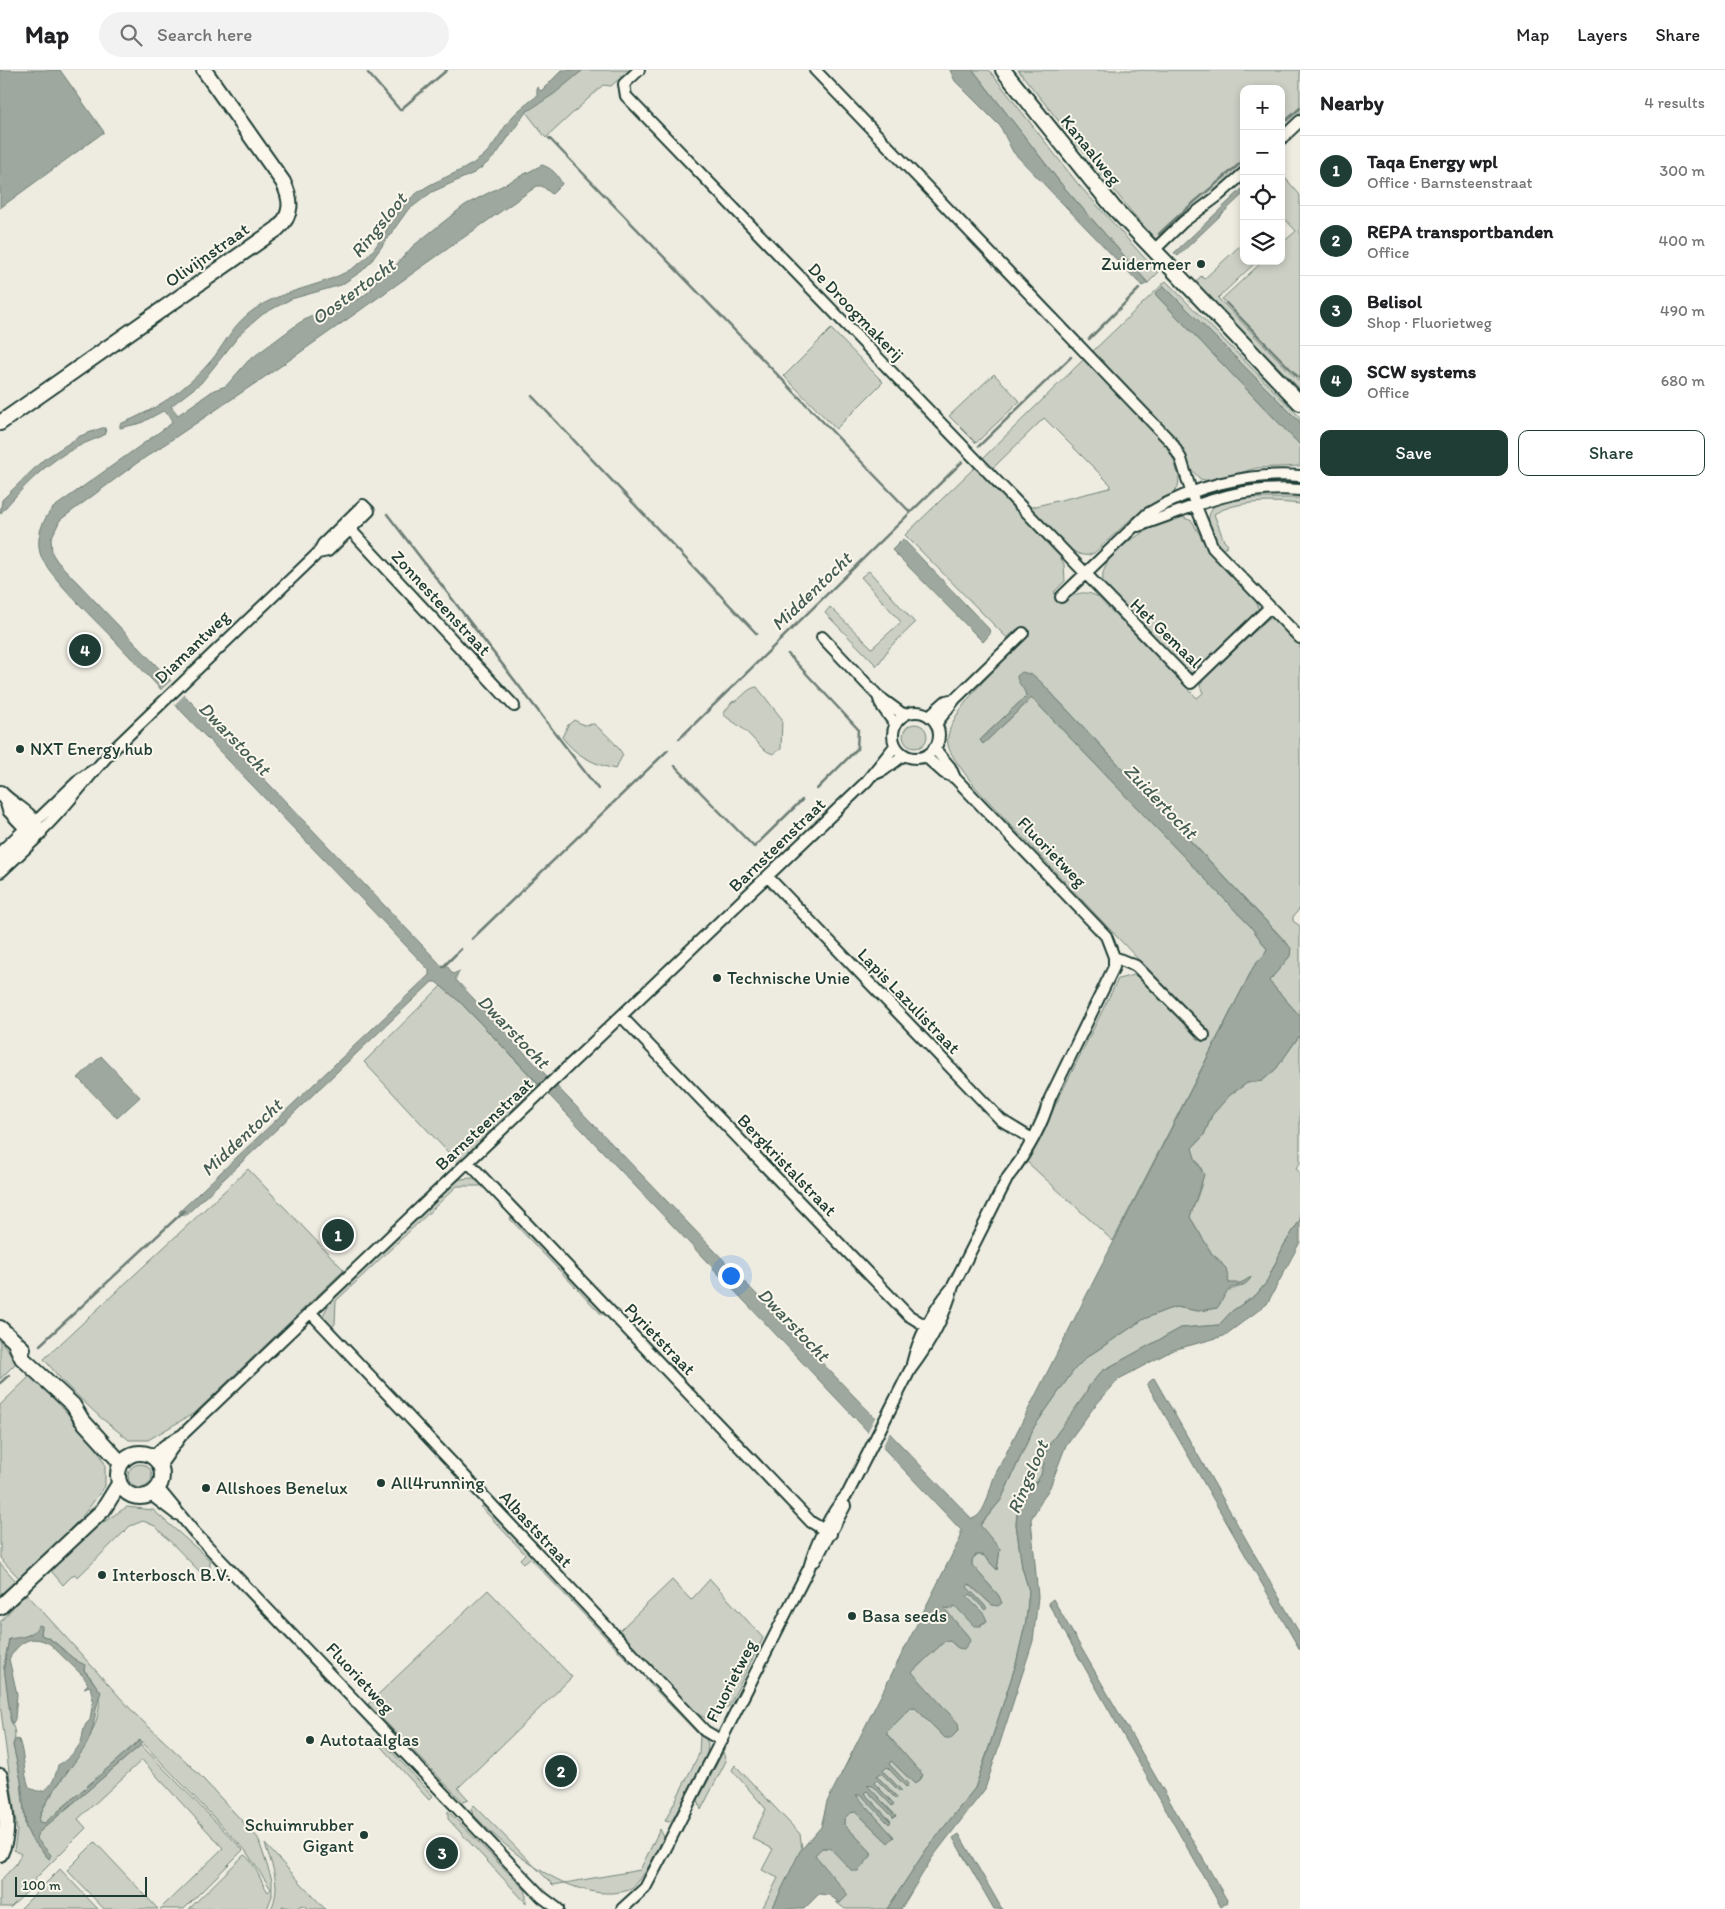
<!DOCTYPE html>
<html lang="en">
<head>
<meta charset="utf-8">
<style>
	body { margin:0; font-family:Itim,sans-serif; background:#f2f2f2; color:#202124 }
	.controls { position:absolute; right:15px; top:15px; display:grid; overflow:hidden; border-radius:10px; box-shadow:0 2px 8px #0003 }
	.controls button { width:45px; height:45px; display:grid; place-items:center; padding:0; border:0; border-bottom:1px solid #e0e0e0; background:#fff; color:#202124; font:25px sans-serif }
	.scale { position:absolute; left:15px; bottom:12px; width:132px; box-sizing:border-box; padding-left:5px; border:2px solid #1f3d34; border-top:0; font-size:14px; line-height:18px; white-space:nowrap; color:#1f3d34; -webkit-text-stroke:4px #fbf7ec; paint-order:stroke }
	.you { position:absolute; left:730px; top:1205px; width:18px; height:18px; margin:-12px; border:4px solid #fff; border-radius:50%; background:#1a73e8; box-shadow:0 0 0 8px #1a73e833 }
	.badge { display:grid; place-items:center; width:32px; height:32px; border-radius:50%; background:#1f3d34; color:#fff; font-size:16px; font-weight:700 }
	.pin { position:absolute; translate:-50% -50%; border:2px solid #fff; box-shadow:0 1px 5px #0006 }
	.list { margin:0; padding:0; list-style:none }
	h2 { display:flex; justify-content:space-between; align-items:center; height:65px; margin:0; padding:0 20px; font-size:21px }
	h2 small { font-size:16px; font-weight:400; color:#757577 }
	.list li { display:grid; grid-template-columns:32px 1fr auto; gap:15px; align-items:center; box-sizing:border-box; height:70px; padding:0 20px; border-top:1px solid #e0e0e0 }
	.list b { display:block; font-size:19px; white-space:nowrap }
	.list p { margin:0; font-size:16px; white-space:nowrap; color:#757577 }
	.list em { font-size:16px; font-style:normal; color:#757577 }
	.actions { display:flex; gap:10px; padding:15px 20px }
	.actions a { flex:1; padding:11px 0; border:1px solid #1f3d34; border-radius:10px; text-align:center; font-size:18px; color:#1f3d34 }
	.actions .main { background:#1f3d34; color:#fff }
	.icon { flex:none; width:28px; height:28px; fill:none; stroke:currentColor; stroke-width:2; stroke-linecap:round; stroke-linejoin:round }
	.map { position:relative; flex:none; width:1300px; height:1839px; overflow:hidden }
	header { display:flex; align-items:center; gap:30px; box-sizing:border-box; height:70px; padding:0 25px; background:#fff; border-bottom:1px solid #e0e0e0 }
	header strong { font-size:24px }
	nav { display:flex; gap:28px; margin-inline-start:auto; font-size:18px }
	.search { width:350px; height:45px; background:#f2f2f2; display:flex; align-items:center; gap:12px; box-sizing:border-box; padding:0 18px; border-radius:28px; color:#757577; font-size:19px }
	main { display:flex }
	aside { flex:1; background:#fff }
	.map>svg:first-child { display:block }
	.green { fill:#cbcfc4; stroke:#75867c }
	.water { fill:#9fa89f; stroke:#6c7d74 }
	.pier { fill:#eeece1 }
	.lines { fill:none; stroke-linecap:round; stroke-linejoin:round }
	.stream { stroke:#6c7d74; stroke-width:2.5 }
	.street-casing { stroke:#1f3d34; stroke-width:14 }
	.secondary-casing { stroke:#1f3d34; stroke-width:18 }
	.street { stroke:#fbf7ec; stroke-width:10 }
	.secondary { stroke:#fbf7ec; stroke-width:14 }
	.poi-dot { fill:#1f3d34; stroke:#fbf7ec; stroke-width:2 }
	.labels { text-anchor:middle; stroke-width:4; stroke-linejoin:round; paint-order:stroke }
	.street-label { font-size:18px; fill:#1f3d34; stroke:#fbf7ec }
	.poi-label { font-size:18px; fill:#1f3d34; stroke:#fbf7ec; text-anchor:start }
	.water-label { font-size:19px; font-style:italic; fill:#455d54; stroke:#fbf7ec }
</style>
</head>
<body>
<header>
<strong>Map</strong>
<div class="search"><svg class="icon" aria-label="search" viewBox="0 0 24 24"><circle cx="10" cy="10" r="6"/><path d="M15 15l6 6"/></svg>Search here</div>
<nav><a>Map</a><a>Layers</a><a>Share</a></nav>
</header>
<main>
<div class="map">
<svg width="1300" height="1839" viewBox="0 0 1300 1839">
	<rect width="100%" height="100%" fill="#eeece1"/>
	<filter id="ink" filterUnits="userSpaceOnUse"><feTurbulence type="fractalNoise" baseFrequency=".02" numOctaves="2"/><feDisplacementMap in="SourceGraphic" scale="10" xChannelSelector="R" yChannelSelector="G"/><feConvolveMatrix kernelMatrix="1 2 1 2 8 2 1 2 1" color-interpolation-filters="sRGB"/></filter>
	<g filter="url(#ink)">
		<path class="green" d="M583 0H630L611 16 603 15 546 68 526 42Z
			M973 0H989L1078 114 1158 203 1148 213 1062 115Z
			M1018 0H1300V43L1281 61V19H1244V96L1214 125 1157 171 1129 139Z
			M1281 103 1300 125V308L1222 229 1263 191H1281V174L1296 161 1281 145Z
			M1244 172V191H1257L1218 228 1300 312V319L1195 213 1201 206 1204 209Z
			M1166 211 1300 347V352L1247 300 1155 224 1300 375V396L1257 398 1210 411 1200 409 1189 397 1178 371 1092 282Z
			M831 259 883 312 836 359 784 306Z
			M1084 289 1171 381 1179 407 1178 418 1172 424 1131 449 1094 483C1074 496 1042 451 1028 438L1110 418 1111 415 1044 348 992 399 982 389Z
			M994 304 1020 331 976 373 949 346Z
			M975 397 1060 487 1064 494 1065 511 1054 522 1064 532C1075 523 1083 520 1097 526L1197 628 1203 623 1200 616 1201 612 1269 548H1274L1300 575V838L1293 847V851L1300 856V946L1269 911 1290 886 1288 874 1040 611 1025 620 1026 626 1023 629 980 670 983 674 1032 628 1251 857 1267 879 1264 885 1254 896 1113 1171 1027 1092 1118 909 1134 905 1143 909 1203 970 1209 964 975 717C968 707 950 686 948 675 942 645 1005 590 1026 569L1017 559 1007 568 905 465Z
			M1296 409 1295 413 1253 414 1222 424 1220 416 1239 412Z
			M1237 428H1300V434C1274 431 1237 430 1214 444L1224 471 1228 475 1222 481C1210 467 1201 448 1217 433Z
			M1180 446 1192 451 1210 483 1255 527 1259 541 1198 602 1193 603 1183 600C1169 585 1107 525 1103 511 1097 482 1157 453 1180 446Z
			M869 501 915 553 890 577 877 596 825 543 830 537 872 578 901 552 861 507Z
			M757 617 782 649 781 679 773 684C758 679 752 664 739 656 733 651 729 650 723 644L732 632C742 630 746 618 757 617Z
			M574 650 584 655 594 654C605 663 616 673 623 685L615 699C593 694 575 685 562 667L568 655Z
			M903 666a12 12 0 1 1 24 0a12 12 0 1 1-24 0Z
			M441 916 460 932 538 1014 458 1093 364 992Z
			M1300 965V1093L1296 1098 1300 1104V1150L1284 1175 1266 1213 1256 1225 1232 1241 1219 1255 1181 1258 1102 1301 1089 1316 1085 1326 1048 1376 1041 1405 1017 1444 1016 1454 1022 1497 1029 1521 1026 1551 1016 1594 991 1671 975 1718 926 1780 887 1839H845L836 1832 840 1833 825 1798 815 1785 822 1778H830L858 1801 871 1786V1782L844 1754V1749L850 1742H856L888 1773 894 1767 856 1725H861L891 1751 864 1723 867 1720 894 1748 896 1746 866 1715 873 1716 894 1734 874 1713 877 1710 896 1729 897 1727 877 1706 880 1702 900 1722 901 1720 883 1701 887 1697 906 1716 907 1714 889 1694 891 1691 915 1714 923 1706 886 1663 911 1638H915L912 1602 945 1571H950L958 1578 968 1566 943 1538H951L955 1536 981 1556 982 1553H985L983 1544 967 1527 970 1524 985 1540 987 1538 966 1516 969 1514 992 1535 999 1526 972 1495V1490L976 1485H983L997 1500 1000 1479 979 1457 1001 1430 1034 1357 1074 1300 1087 1287 1144 1249 1166 1240 1176 1237 1198 1241 1217 1238 1227 1221 1242 1216 1251 1208 1237 1215 1229 1213 1221 1191 1212 1184 1190 1147C1193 1135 1206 1111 1202 1100 1199 1092 1192 1088 1192 1078L1204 1065 1212 1045 1230 1025 1247 1013 1262 1011 1276 999Z
			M248 1099 344 1200 196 1342 148 1370H129L100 1347 64 1313 44 1289Z
			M471 1108 483 1114 481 1116H457L336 1231 335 1254 330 1259 323 1245 331 1230 454 1113 460 1109Z
			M511 1147 603 1241 602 1245 510 1149Z
			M0 1270 17 1292 0 1309Z
			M31 1305 73 1349 96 1377 105 1394V1416L82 1447 20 1509 0 1488V1335Z
			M128 1406a12 12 0 1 1 24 0a12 12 0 1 1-24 0Z
			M484 1436 632 1590 631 1594 530 1488 524 1493 520 1489 525 1484 481 1437Z
			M127 1437 153 1440 210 1490V1499L203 1505 155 1456 143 1451 130 1456 78 1507 74 1504 63 1515 52 1502C54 1486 111 1446 127 1437Z
			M0 1493 16 1511 0 1525Z
			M710 1509 763 1568 729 1636 716 1647 705 1648 698 1644 619 1561 672 1510 691 1530Z
			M488 1520 572 1607 458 1718 469 1730 463 1732 368 1634Z
			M26 1523 135 1644 191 1696 258 1768 272 1810V1826L267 1839H189L244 1785C253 1789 261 1812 268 1822L271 1819 245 1780 140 1670 45 1753 39 1752C39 1742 49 1730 54 1721 71 1695 109 1652 97 1619 95 1612 89 1605 84 1600V1595C66 1587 60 1571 41 1565L42 1557C34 1564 20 1570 9 1569L4 1597 11 1643 10 1648C14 1660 17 1662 13 1675L21 1710 25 1755 31 1768 49 1789 35 1768 38 1763 141 1675 243 1780 184 1839H160L223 1778 142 1690 78 1749 86 1758 36 1808 30 1819 11 1837H0V1811L16 1794 21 1784 14 1780 17 1761 0 1634V1552Z
			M648 1608 705 1667 708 1674 707 1684 673 1749 669 1752 665 1751 699 1684 700 1666 645 1609Z
			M373 1668 381 1670 433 1726 429 1730Z
			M723 1682 726 1691 701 1740 698 1730Z
			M735 1695 800 1764 802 1779 772 1839H762L778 1808 762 1800 773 1779 752 1768 766 1739 732 1700Z
			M474 1735 553 1815 640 1800 660 1759 664 1767C655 1785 646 1804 632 1819 578 1839 507 1781 473 1744L471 1739Z
			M448 1741 526 1821V1833L448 1749Z
			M95 1772 158 1839H104L67 1800Z
			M265 1774 325 1839H310L302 1835 295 1839 282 1836 283 1839H271C282 1816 272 1796 265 1774Z
			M60 1799 98 1839H20Z"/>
		<path class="water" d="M0 0H60L104 62 0 138Z
			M562 0H583L554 24 526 42 496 85 485 95 474 103 432 122 407 141 370 193 362 201 341 215 291 229 263 244 242 262 201 313 171 336 178 345 214 320 226 316 248 291 299 253 317 243 359 229 370 221 377 209 396 195 413 176 465 135 542 95C552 98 558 105 562 114L552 124 542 116H537L278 298 137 393 60 450 51 469 52 483 57 491 441 895 447 896 453 904 460 901 456 907V910L521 979 972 1449C987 1444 989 1418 995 1405L1254 896 1264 885 1267 879 1251 857 1032 628 983 674 980 670 1026 626C1025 618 1017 614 1017 606L1022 602 1033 605 1040 611 1291 878 1290 886 1269 911 1300 946V965L1276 999 1262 1011 1247 1013 1230 1025 1212 1045 1204 1065 1192 1078 1196 1091 1204 1105 1190 1147 1212 1184 1226 1198 1229 1213H1241L1251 1207C1246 1217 1240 1215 1231 1218 1225 1221 1222 1233 1217 1238L1198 1241 1176 1237 1166 1240 1144 1249 1087 1287 1074 1300 1034 1357 1001 1430 980 1455 1000 1479 997 1500 983 1485H976L972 1490V1495L999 1526 1002 1533 998 1536 992 1535 969 1514 967 1517 987 1538 985 1540 970 1524 967 1527 984 1544 987 1551 981 1554V1556H974L955 1536 952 1539 944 1538 968 1566 970 1571 964 1579 958 1578 950 1571H945L912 1602 958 1653 959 1660 951 1668H945L915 1638H911L886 1663 923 1705 915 1714 891 1691 889 1694 908 1714 906 1717 887 1697 883 1701 901 1720 900 1722 881 1703 877 1706 897 1727 896 1729 877 1710 874 1713 894 1734 892 1736 873 1716 867 1715 896 1746 894 1748 867 1721 864 1723 891 1752 889 1754 861 1725H856L894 1767 888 1773 856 1742 850 1743 844 1749V1754L871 1782V1786L858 1801H852L830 1778H822L815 1785 848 1825 840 1833 829 1825 819 1824 804 1839H772L800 1781 821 1757 827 1732 961 1467V1460L513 987 460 932 436 912H432L185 1146 179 1142 429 905V900C325 790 219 682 116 572 99 553 45 504 40 483 36 467 42 450 53 438L172 353 170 346 163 341 141 353 120 358V354C154 341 186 320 210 292 223 277 231 258 247 245 280 217 325 219 359 194 381 178 390 147 410 129 431 109 460 105 482 87 494 77 501 61 511 48 518 40 528 33 537 26V17L541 21Z
			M950 0H973L1062 115 1148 213 1142 216 1013 82 1000 56 955 11Z
			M1244 117V123L1178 186 1174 183Z
			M1164 216 1300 352V375L1155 224Z
			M102 358H105L106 364C97 369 86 372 77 377 46 392 22 418 0 444L2 430 43 390 80 366Z
			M903 469 989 559 990 564 983 572 892 480Z
			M101 986 140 1027 117 1048 78 1008Z
			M1300 1150V1172L1267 1234 1224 1266 1173 1280 1119 1309 1094 1337 1066 1375 1050 1417 1031 1449 1038 1527 1033 1571 985 1719 932 1788 901 1839H887L926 1780 975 1718 986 1687 1016 1594 1026 1551 1029 1521 1022 1497 1016 1454 1017 1444 1020 1435 1041 1405 1048 1376 1084 1326 1089 1316 1102 1301 1181 1258 1219 1255 1232 1241 1256 1225 1266 1213 1284 1175Z
			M1154 1308 1300 1564V1580L1147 1314Z
			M1053 1529 1228 1832 1221 1837 1048 1533Z
			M39 1555 42 1556 41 1565C60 1572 66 1587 85 1595L84 1600 101 1622C94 1638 96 1660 85 1677 75 1694 39 1733 39 1752L45 1753 140 1670 141 1675 38 1763 36 1768 51 1785 49 1789 31 1768 26 1758 21 1710 13 1675 16 1669 19 1670C25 1687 23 1701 29 1717 47 1730 55 1710 58 1695 68 1690 76 1681 81 1672 84 1663 82 1656 90 1650L93 1630 90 1616 84 1618 88 1614 84 1607 50 1574C31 1563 19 1572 9 1589L17 1624 15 1649 13 1653 11 1652 4 1597 9 1569C22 1567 32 1567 39 1555Z
			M959 1764 1002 1839H994L953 1768Z"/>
		<path class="pier" d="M172 610 185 624 173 636 159 622Z
			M876 1346 890 1361 881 1380 866 1365Z"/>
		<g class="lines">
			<path class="stream" d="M368 3 400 40 447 0
				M1287 50 1300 38
				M549 68 910 442
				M1159 164C1186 137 1216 115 1244 90
				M1226 233 1300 309
				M1089 269 1139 219
				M532 326 757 564
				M979 376 1071 287
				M387 444 598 719
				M788 584 858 659 857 679 817 719
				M679 669 962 392
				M675 696 754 777 802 730
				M472 869 668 680
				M443 897 461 879
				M40 1275 184 1141
				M0 1313 9 1305"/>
			<g class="street-casing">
				<path id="street" d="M639 0 624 14 626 26 1191 613 1270 537
					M815 0 1172 373 1181 389 1195 434 1213 478 1300 568
					M1281 69 1300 51
					M1153 181 1183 152 1218 126 1244 103
					M347 456 514 636
					M1138 456C1198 436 1233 415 1300 420
					M1061 527 1147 444C1192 417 1247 402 1300 406
					M822 567 878 626 881 635 895 654
					M878 626 904 645
					M893 665a23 23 0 1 1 46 0a23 23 0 1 1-46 0Z
					M929 646 946 631 955 629
					M936 654 955 629 1023 563
					M925 686 944 703 955 708
					M93 700 80 709 28 759 39 763C68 736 89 704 117 676L318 483 323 474 363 435 369 441 328 481 318 483
					M875 704 884 700 904 685
					M768 807 1001 1050 1032 1069
					M1114 887 1136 896 1204 965
					M621 946 908 1245 934 1261
					M468 1092 811 1452 831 1464
					M310 1242 705 1661 722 1671
					M912 1294C918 1268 934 1239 951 1219
					M152 1387 165 1375 180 1366
					M160 1396 181 1366 866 712 895 676
					M158 1418 195 1463 542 1827 558 1839
					M151 1425 176 1444
					M815 1491 845 1436
					M622 1839 645 1818 666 1778 809 1498C816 1472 830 1444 848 1423L910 1300C929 1275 945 1246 953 1216L1008 1107C1026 1084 1042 1056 1050 1028L1114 897V887L1106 866 955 708 950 697 934 678"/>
			</g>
			<g class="secondary-casing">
				<path id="secondary" d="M1003 0 1113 137 1300 333
					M0 353 277 159C293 145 292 130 283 112L204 0
					M0 723C15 739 30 740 39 763L0 800
					M0 785 28 759 10 740 7 730
					M0 1258 23 1279
					M16 1275 22 1288 73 1335 82 1350 121 1393
					M118 1405a22 22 0 1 1 44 0a22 22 0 1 1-44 0Z
					M0 1537 103 1440 119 1414
					M0 1706C4 1732 12 1759 0 1784"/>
			</g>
			<use href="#street" class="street"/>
			<use href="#secondary" class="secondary"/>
		</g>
	</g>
	<g class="poi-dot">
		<circle cx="1201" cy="194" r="5"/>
		<circle cx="20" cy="679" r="5"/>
		<circle cx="717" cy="908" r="5"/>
		<circle cx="381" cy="1413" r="5"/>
		<circle cx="206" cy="1418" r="5"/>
		<circle cx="102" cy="1505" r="5"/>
		<circle cx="852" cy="1546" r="5"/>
		<circle cx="310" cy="1670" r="5"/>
		<circle cx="364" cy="1765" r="5"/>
	</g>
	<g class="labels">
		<g class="street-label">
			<text transform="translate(1091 80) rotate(51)" y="6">Kanaalweg</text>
			<text transform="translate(207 185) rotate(-35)" y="6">Olivijnstraat</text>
			<text transform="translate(856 242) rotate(46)" y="6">De Droogmakerij</text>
			<text transform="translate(441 533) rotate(47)" y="6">Zonnesteenstraat</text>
			<text transform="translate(1166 563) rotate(44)" y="6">Het Gemaal</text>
			<text transform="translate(192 577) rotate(-44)" y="6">Diamantweg</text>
			<text transform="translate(777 775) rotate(-44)" y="6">Barnsteenstraat</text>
			<text transform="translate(1052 782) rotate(46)" y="6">Fluorietweg</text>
			<text transform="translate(909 931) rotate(46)" y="6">Lapis Lazulistraat</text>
			<text transform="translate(484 1054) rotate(-43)" y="6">Barnsteenstraat</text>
			<text transform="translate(787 1095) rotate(46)" y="6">Bergkristalstraat</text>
			<text transform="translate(660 1269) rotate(46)" y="6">Pyrietstraat</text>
			<text transform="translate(536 1459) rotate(47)" y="6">Albaststraat</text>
			<text transform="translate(360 1608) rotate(47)" y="6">Fluorietweg</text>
			<text transform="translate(731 1611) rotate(-63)" y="6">Fluorietweg</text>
		</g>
		<g class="poi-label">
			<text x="1191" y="200" text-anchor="end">Zuidermeer</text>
			<text x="30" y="685">NXT Energy hub</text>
			<text x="727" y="914">Technische Unie</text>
			<text x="391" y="1419">All4running</text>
			<text x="216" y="1424">Allshoes Benelux</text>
			<text x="112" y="1511">Interbosch B.V.</text>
			<text x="862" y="1552">Basa seeds</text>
			<text x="320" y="1676">Autotaalglas</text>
			<text x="354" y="1761" text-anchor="end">Schuimrubber<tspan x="354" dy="21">Gigant</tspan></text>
		</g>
		<g class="water-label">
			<text transform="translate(378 155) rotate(-51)" y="7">Ringsloot</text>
			<text transform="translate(353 221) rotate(-36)" y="7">Oostertocht</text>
			<text transform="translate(811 521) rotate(-44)" y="7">Middentocht</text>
			<text transform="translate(235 668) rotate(46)" y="7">Dwarstocht</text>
			<text transform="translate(1161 731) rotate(46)" y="7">Zuidertocht</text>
			<text transform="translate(514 961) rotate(46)" y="7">Dwarstocht</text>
			<text transform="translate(241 1067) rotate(-43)" y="7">Middentocht</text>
			<text transform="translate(794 1254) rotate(46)" y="7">Dwarstocht</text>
			<text transform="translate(1027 1407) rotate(-67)" y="7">Ringsloot</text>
		</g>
	</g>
</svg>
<div class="controls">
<button>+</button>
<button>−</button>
<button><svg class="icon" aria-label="locate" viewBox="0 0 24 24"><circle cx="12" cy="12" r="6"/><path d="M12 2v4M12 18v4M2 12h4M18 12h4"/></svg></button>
<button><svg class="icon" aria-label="layers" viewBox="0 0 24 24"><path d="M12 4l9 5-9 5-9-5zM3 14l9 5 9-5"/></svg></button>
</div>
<div class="scale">100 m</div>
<div class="you"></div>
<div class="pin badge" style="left:338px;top:1165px">1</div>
<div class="pin badge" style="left:561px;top:1701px">2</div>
<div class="pin badge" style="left:442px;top:1783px">3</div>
<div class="pin badge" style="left:85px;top:580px">4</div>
</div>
<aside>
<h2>Nearby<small>4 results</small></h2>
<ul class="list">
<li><span class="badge">1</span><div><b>Taqa Energy wpl</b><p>Office · Barnsteenstraat</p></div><em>300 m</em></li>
<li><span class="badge">2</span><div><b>REPA transportbanden</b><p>Office</p></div><em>400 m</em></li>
<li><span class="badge">3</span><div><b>Belisol</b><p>Shop · Fluorietweg</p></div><em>490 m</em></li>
<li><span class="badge">4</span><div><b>SCW systems</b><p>Office</p></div><em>680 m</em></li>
</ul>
<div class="actions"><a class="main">Save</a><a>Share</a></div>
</aside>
</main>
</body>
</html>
